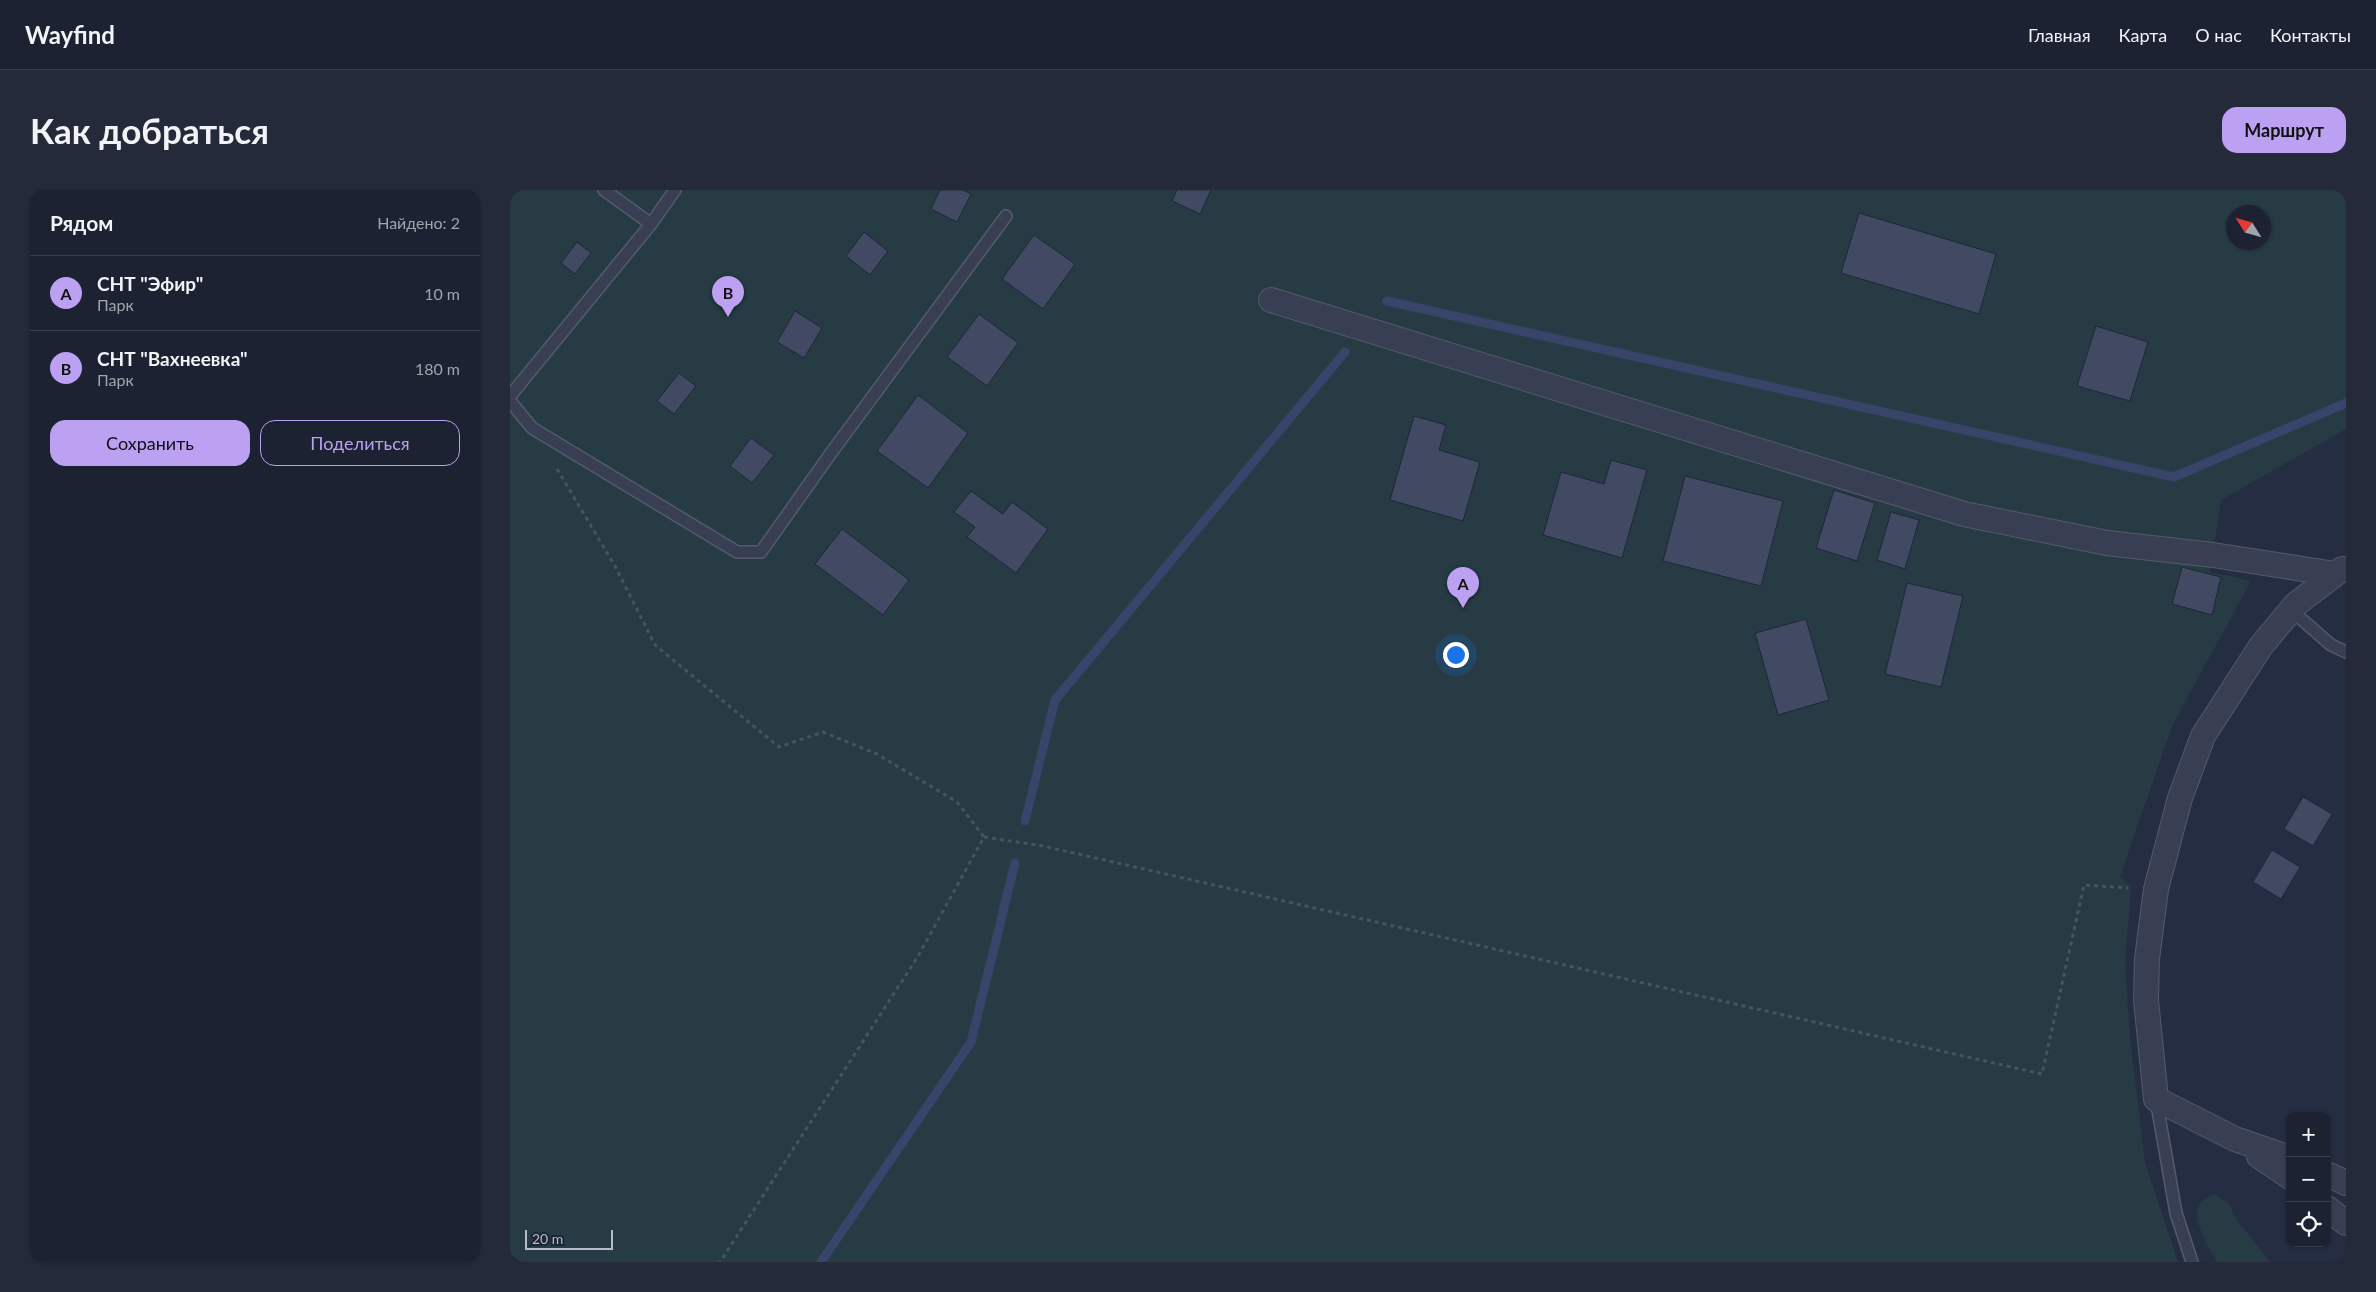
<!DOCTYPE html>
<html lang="ru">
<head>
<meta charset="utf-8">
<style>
	body { margin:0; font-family:Lato,sans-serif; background:#252a3a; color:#f1f3f6 }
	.controls { position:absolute; right:15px; bottom:15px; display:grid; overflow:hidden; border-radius:10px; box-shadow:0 1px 4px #0004 }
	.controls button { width:45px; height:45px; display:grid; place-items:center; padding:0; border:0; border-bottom:1px solid #3a3f4d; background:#1c2232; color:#f1f3f6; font:25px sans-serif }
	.compass { position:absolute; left:1716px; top:15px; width:45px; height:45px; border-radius:50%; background:#1c2232; box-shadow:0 1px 4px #0004; rotate:307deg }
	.scale { position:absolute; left:15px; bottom:12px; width:88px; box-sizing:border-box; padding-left:5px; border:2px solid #b6bbcc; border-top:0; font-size:14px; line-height:18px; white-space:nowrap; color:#b6bbcc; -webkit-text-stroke:4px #1e2437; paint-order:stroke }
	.you { position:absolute; left:945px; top:464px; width:18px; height:18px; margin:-12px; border:4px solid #fff; border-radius:50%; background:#1a73e8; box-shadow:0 0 0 8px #1a73e833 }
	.badge { display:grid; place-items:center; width:32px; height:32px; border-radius:50%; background:#bca0f2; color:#111; font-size:16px; font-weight:700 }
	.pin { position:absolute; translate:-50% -41px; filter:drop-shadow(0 1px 2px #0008) }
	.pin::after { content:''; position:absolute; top:26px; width:18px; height:15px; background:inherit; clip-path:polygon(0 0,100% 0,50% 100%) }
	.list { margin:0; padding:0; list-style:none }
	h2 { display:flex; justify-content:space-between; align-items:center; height:65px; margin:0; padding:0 20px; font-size:21px }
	h2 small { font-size:16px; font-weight:400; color:#a0a4ac }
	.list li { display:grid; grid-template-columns:32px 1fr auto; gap:15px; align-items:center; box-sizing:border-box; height:75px; padding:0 20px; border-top:1px solid #3a3f4d }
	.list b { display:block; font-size:19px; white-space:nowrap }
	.list p { margin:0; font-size:16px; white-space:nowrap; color:#a0a4ac }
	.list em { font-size:16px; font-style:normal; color:#a0a4ac }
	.actions { display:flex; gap:10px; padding:15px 20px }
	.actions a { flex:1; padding:11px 0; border:1px solid #bca0f2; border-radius:15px; text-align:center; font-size:18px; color:#bca0f2 }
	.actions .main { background:#bca0f2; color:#111 }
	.icon { flex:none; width:28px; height:28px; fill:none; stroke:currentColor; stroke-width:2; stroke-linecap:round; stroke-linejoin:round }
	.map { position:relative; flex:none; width:1836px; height:1072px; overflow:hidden; border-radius:15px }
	header { display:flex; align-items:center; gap:30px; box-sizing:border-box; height:70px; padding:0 25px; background:#1c2232; border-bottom:1px solid #3a3f4d }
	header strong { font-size:24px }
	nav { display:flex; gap:28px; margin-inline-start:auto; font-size:18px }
	.intro { display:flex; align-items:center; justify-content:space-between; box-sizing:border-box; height:120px; padding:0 30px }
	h1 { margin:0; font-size:35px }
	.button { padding:12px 22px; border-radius:15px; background:#bca0f2; color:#111; font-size:18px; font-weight:700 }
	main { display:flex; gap:30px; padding:0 30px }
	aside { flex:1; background:#1c2232; border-radius:15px; box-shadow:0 1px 4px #0004 }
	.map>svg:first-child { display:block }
	.green { fill:#273b44; fill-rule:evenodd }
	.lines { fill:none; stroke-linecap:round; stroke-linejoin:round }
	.stream { stroke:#38446a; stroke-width:9 }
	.building { fill:#414963; stroke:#202639 }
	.lane-casing { stroke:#545a6c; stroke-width:14 }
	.street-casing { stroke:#545a6c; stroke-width:26 }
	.path { stroke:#42575d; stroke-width:3; stroke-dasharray:4 4; stroke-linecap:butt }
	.lane { stroke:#393f52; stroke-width:11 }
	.street { stroke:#393f52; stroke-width:24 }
</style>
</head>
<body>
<header>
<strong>Wayfind</strong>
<nav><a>Главная</a><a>Карта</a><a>О нас</a><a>Контакты</a></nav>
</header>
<div class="intro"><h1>Как добраться</h1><a class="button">Маршрут</a></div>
<main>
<aside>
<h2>Рядом<small>Найдено: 2</small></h2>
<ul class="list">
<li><span class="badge">A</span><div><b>СНТ &quot;Эфир&quot;</b><p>Парк</p></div><em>10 m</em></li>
<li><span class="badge">B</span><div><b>СНТ &quot;Вахнеевка&quot;</b><p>Парк</p></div><em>180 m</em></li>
</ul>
<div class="actions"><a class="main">Сохранить</a><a>Поделиться</a></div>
</aside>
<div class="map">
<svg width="1836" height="1072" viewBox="0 0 1836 1072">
	<rect width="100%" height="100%" fill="#252d43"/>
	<path class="green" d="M0 0H1836V239L1711 310 1700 382 1741 391 1662 536 1610 687 1621 696 1615 773 1620 847 1635 973 1668 1072H0ZM1724 22H1754V52H1724Z
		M1704 1004 1719 1014 1727 1030 1760 1072H1707C1700 1059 1678 1026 1691 1012 1694 1009 1700 1006 1704 1004Z"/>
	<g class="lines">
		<path class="stream" d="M877 111 1664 287 1836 213
			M515 631 545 510 835 162
			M311 1072 461 852 505 673"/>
	</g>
	<path class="building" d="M430 0H453L461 4 447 32 421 19Z
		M667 0H701L690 24 662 11Z
		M1349 23 1486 64 1469 124 1331 83Z
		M354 42 378 61 360 85 336 66Z
		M524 45 565 74 533 119 492 89Z
		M67 52 81 63 65 84 51 73Z
		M285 121 312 138 294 168 267 152Z
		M469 124 508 153 477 196 437 167Z
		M1586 136 1638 152 1620 211 1567 196Z
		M169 183 186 196 164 224 147 211Z
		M408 205 458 243 418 298 367 261Z
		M904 226 936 235 929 260 970 272 953 331 880 310Z
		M241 248 264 265 242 293 220 276Z
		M1101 270 1137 280 1112 368 1033 345 1051 282 1094 294Z
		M1175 286 1273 311 1251 396 1153 371Z
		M1324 300 1365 313 1347 371 1306 358Z
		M461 301 493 324 502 312 538 339 506 383 457 347 465 337 444 322Z
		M1381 322 1409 330 1395 379 1367 370Z
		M332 339 399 390 373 425 305 374Z
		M1672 377 1711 387 1702 425 1662 414Z
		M1397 393 1453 406 1431 497 1375 484Z
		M1296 429 1319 510 1268 525 1245 443Z
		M1793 607 1822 624 1803 656 1774 639Z
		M1762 660 1790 677 1771 709 1743 692Z"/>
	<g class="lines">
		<g class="lane-casing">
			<path id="lane" d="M94 0 141 34 165 0
				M0 206 141 34
				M0 211 22 238 227 362H251L321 263 496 26
				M1781 420 1821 455 1836 462
				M1646 909 1666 1023 1682 1072"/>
		</g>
		<g class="street-casing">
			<path id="street" d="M761 110 1454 324 1597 353 1703 365 1825 384
				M1749 966 1780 987
				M1780 968 1725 949 1646 909 1636 810 1637 769 1646 699 1670 608 1693 546 1751 456 1786 414 1832 379
				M1817 984 1836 993
				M1817 1018 1836 1033"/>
		</g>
		<path class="path" d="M47 279 105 376 145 455 269 557 313 542 367 564 447 612 474 647 407 768 210 1072
			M474 647 533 656 1532 884 1574 695 1618 698"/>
		<use href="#lane" class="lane"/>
		<use href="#street" class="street"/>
	</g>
</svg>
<div class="controls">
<button>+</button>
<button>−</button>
<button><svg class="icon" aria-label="locate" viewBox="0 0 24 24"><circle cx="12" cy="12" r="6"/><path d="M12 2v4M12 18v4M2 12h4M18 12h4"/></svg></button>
</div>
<svg class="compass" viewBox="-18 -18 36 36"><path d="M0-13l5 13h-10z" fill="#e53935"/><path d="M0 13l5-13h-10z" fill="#a0a4ac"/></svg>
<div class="scale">20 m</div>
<div class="you"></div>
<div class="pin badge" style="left:953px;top:418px">A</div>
<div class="pin badge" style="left:218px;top:127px">B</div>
</div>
</main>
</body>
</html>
